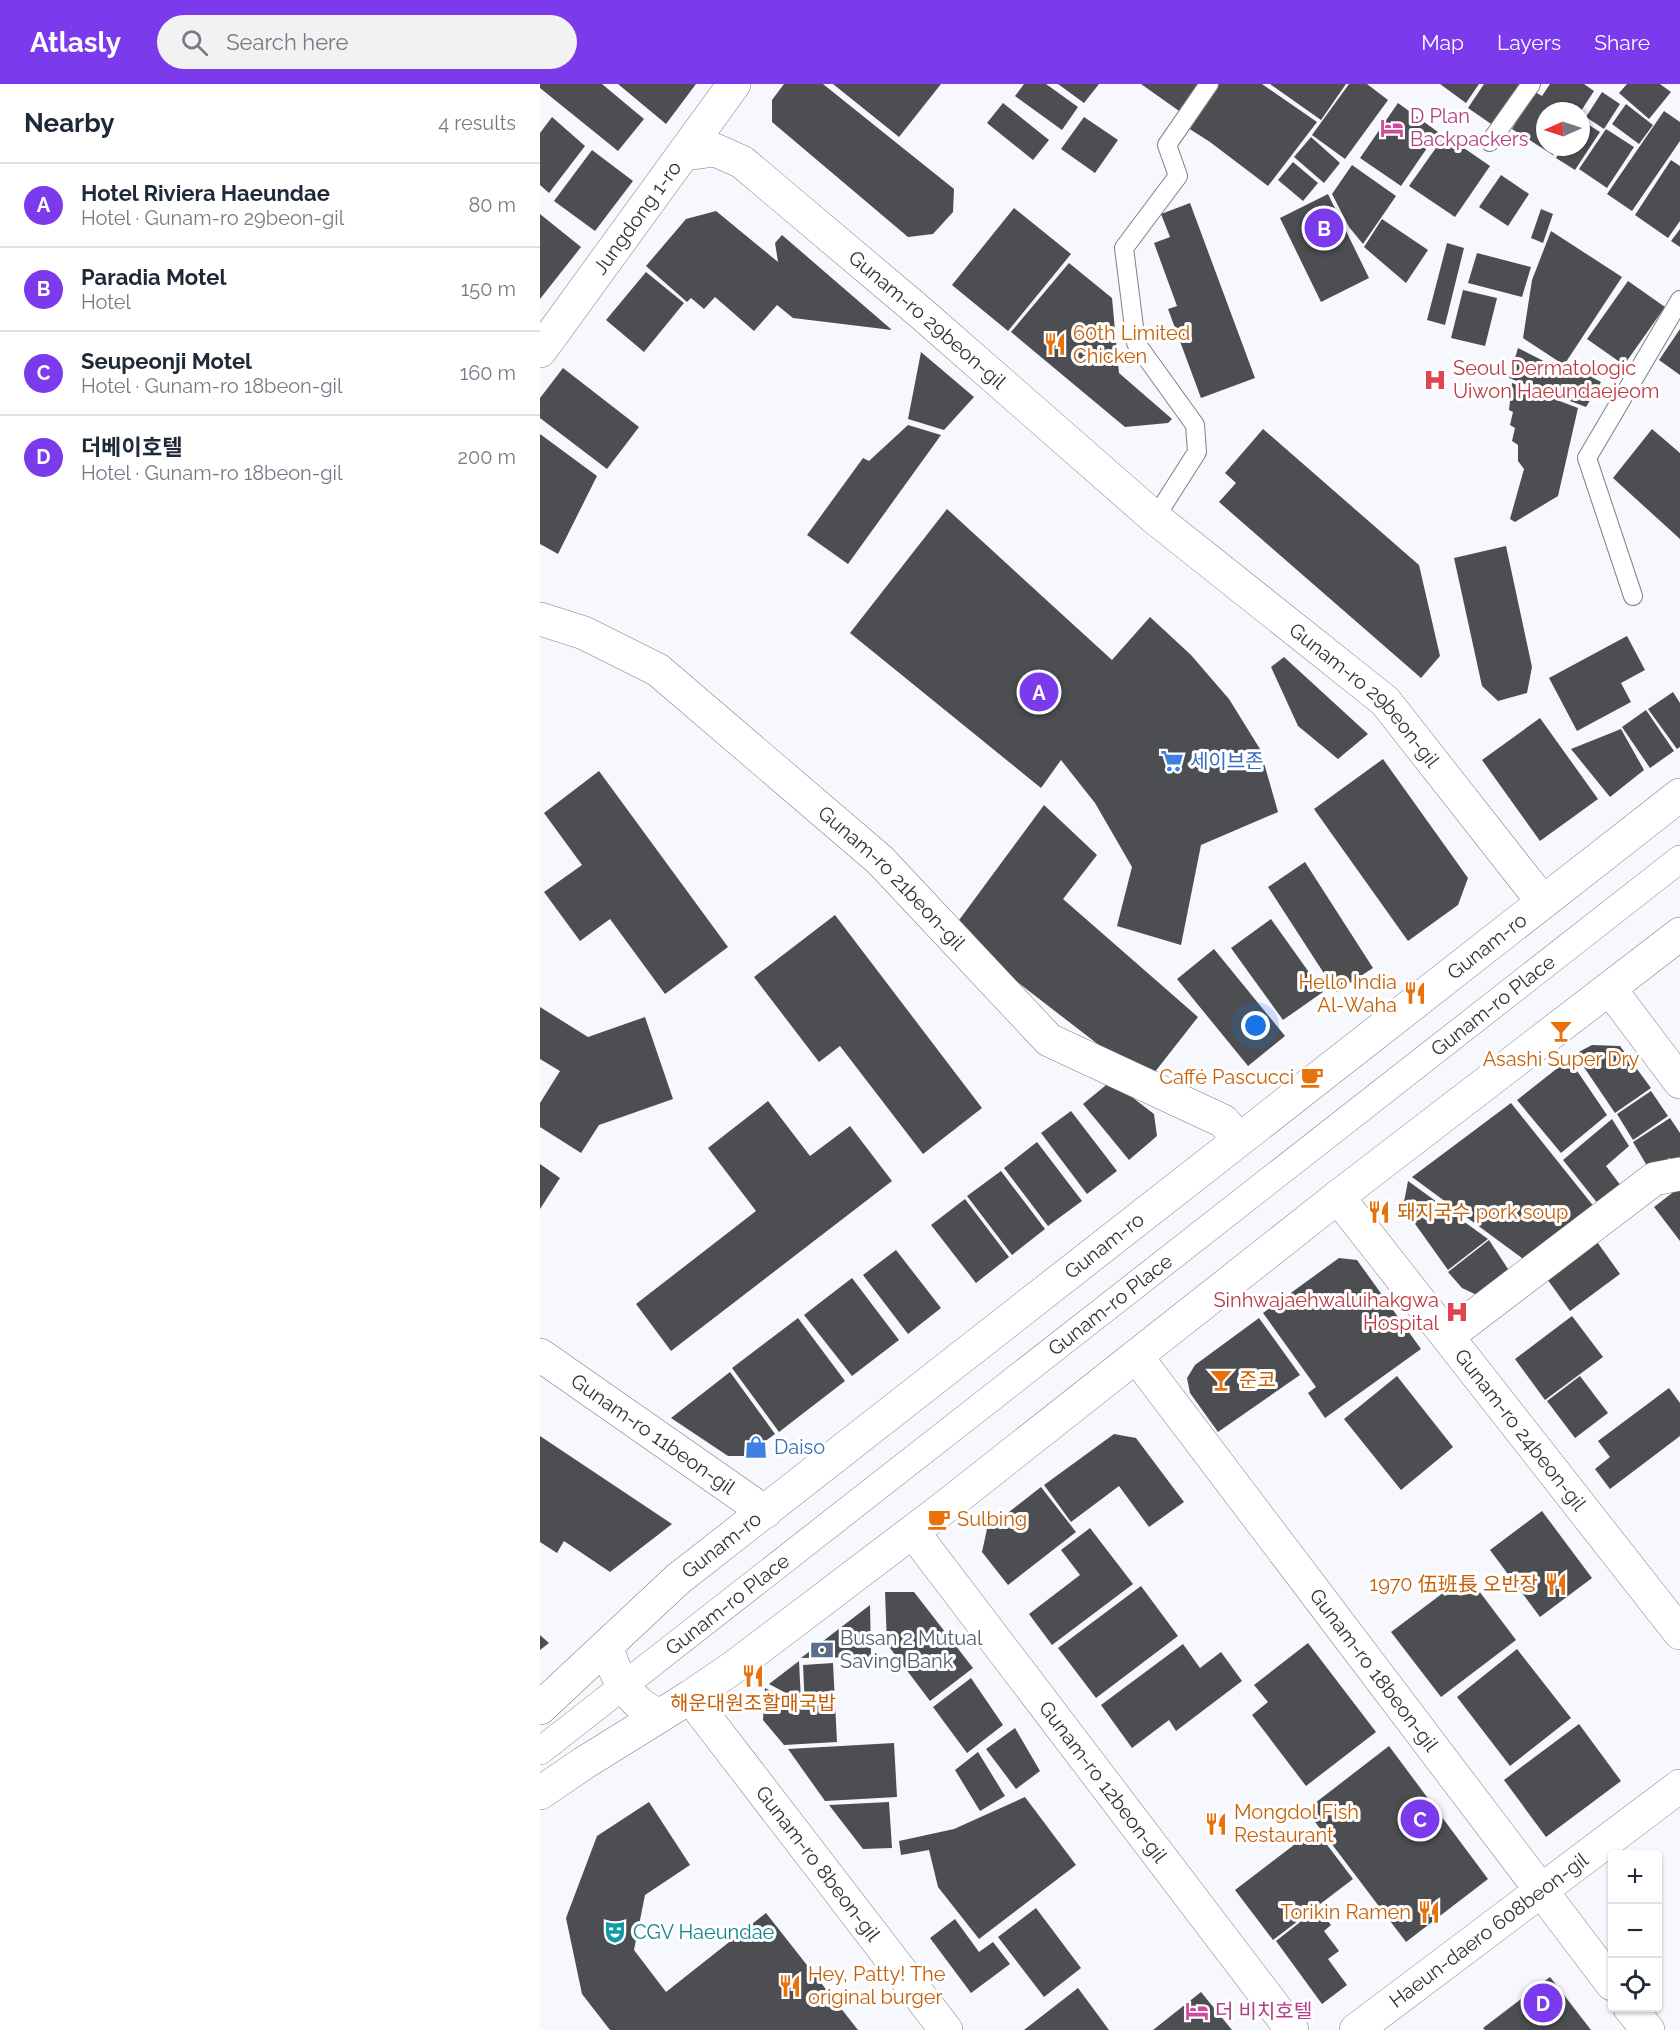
<!DOCTYPE html>
<html lang="en">
<head>
<meta charset="utf-8">
<style>
	body { margin:0; font-family:Raleway,"Noto Sans KR",sans-serif; background:#f2f2f3; color:#1f2937 }
	.controls { position:absolute; right:18px; bottom:18px; display:grid; overflow:hidden; border-radius:6px; box-shadow:0 2px 4px #0004 }
	.controls button { width:54px; height:54px; display:grid; place-items:center; padding:0; border:0; border-bottom:2px solid #e0e1e3; background:#fff; color:#1f2937; font:30px sans-serif }
	.compass { position:absolute; left:996px; top:18px; width:54px; height:54px; border-radius:50%; background:#fff; box-shadow:0 2px 4px #0004; rotate:267deg }
	.you { position:absolute; left:716px; top:942px; width:21px; height:21px; margin:-15px; border:4px solid #fff; border-radius:50%; background:#1a73e8; box-shadow:0 0 0 9px #1a73e833 }
	.badge { display:grid; place-items:center; width:39px; height:39px; border-radius:50%; background:#7c3aed; color:#fff; font-size:20px; font-weight:700 }
	.pin { position:absolute; translate:-50% -50%; border:3px solid #fff; box-shadow:0 2px 6px #0006 }
	.list { margin:0; padding:0; list-style:none }
	h2 { display:flex; justify-content:space-between; align-items:center; height:78px; margin:0; padding:0 24px; font-size:26px }
	h2 small { font-size:20px; font-weight:400; color:#747a83 }
	.list li { display:grid; grid-template-columns:39px 1fr auto; gap:18px; align-items:center; box-sizing:border-box; height:84px; padding:0 24px; border-top:2px solid #e0e1e3 }
	.list b { display:block; font-size:22px; white-space:nowrap }
	.list p { margin:0; font-size:20px; white-space:nowrap; color:#747a83 }
	.list em { font-size:20px; font-style:normal; color:#747a83 }
	.icon { flex:none; width:33px; height:33px; fill:none; stroke:currentColor; stroke-width:2; stroke-linecap:round; stroke-linejoin:round }
	.map { position:relative; flex:none; width:1140px; height:1946px; overflow:hidden }
	header { display:flex; align-items:center; gap:36px; box-sizing:border-box; height:84px; padding:0 30px; background:#7c3aed; color:#fff }
	header strong { font-size:28px }
	nav { display:flex; gap:33px; margin-inline-start:auto; font-size:21px }
	.search { width:420px; height:54px; background:#f2f2f3; display:flex; align-items:center; gap:15px; box-sizing:border-box; padding:0 21px; border-radius:33px; color:#747a83; font-size:22px }
	main { display:flex }
	aside { flex:1; background:#fff }
	.map>svg:first-child { display:block }
	.building { fill:#4d4e52 }
	.lines { fill:none; stroke-linecap:round; stroke-linejoin:round }
	.service-casing { stroke:#7f7f83; stroke-width:20 }
	.pedestrian-casing { stroke:#7f7f83; stroke-width:28 }
	.minor-casing { stroke:#7f7f83; stroke-width:34 }
	.service { stroke:#fff; stroke-width:18 }
	.pedestrian { stroke:#fff; stroke-width:27 }
	.minor { stroke:#fff; stroke-width:33 }
	.labels { text-anchor:middle; stroke-width:6; stroke-linejoin:round; paint-order:stroke }
	.hotel-label { font-size:20px; fill:#b23c85; stroke:#fff; text-anchor:start }
	.street-label { font-size:20px; fill:#333335; stroke:#fff }
	.food-label { font-size:20px; fill:#c56008; stroke:#fff; text-anchor:start }
	.health-label { font-size:20px; fill:#be3a42; stroke:#fff; text-anchor:start }
	.shop-label { font-size:20px; fill:#366cbe; stroke:#fff; text-anchor:start }
	.service-label { font-size:20px; fill:#4e5e75; stroke:#fff; text-anchor:start }
	.culture-label { font-size:20px; fill:#0d838f; stroke:#fff; text-anchor:start }
</style>
</head>
<body>
<header>
<strong>Atlasly</strong>
<div class="search"><svg class="icon" aria-label="search" viewBox="0 0 24 24"><circle cx="10" cy="10" r="6"/><path d="M15 15l6 6"/></svg>Search here</div>
<nav><a>Map</a><a>Layers</a><a>Share</a></nav>
</header>
<main>
<aside>
<h2>Nearby<small>4 results</small></h2>
<ul class="list">
<li><span class="badge">A</span><div><b>Hotel Riviera Haeundae</b><p>Hotel · Gunam-ro 29beon-gil</p></div><em>80 m</em></li>
<li><span class="badge">B</span><div><b>Paradia Motel</b><p>Hotel</p></div><em>150 m</em></li>
<li><span class="badge">C</span><div><b>Seupeonji Motel</b><p>Hotel · Gunam-ro 18beon-gil</p></div><em>160 m</em></li>
<li><span class="badge">D</span><div><b>더베이호텔</b><p>Hotel · Gunam-ro 18beon-gil</p></div><em>200 m</em></li>
</ul>
</aside>
<div class="map">
<svg width="1140" height="1946" viewBox="0 0 1140 1946">
	<rect width="100%" height="100%" fill="#f7f8fd"/>
	<path class="building" d="M0 0H62L104 35 78 67 0 4Z
		M78 0H156L126 40Z
		M244 0H283L414 105 413 128 393 150 368 153 232 38V16Z
		M293 0H401L359 53Z
		M484 0H506L538 23 522 46 475 12Z
		M518 0H559L544 19Z
		M601 0H662L642 29Z
		M672 0H722L777 38 728 102 670 58 645 42Z
		M730 0H806L781 36Z
		M809 0H827L848 16 805 75 772 51Z
		M900 0H939L926 19Z
		M944 0H984L957 44 928 24Z
		M1010 0H1044L1054 7 1041 27H1005V63H1018L1013 71 972 45 995 8 1002 12Z
		M1087 0H1120L1131 8 1109 35 1079 9Z
		M1062 8 1080 20 1064 45 1046 33Z
		M463 19 509 56 493 76 447 39Z
		M858 19 898 48 861 102 820 74Z
		M1086 20 1113 41 1099 60 1072 40Z
		M1124 27 1140 38V57L1092 127 1067 110Z
		M12 33 45 62 9 109 0 101V49Z
		M544 33 578 56 555 89 521 65Z
		M1041 36 1060 48 1035 86 1016 74 1023 63H1041Z
		M1066 45 1094 63 1067 104 1039 85Z
		M905 51 950 82 915 133 869 102Z
		M771 53 800 79 784 99 754 73Z
		M52 66 93 97 55 147 14 117Z
		M1131 76 1140 82V137L1128 154 1095 131Z
		M753 78 778 99 763 117 738 96Z
		M812 81 856 112 823 160 809 143 792 110Z
		M961 91 989 110 968 142 939 123Z
		M788 110 829 194 781 218 740 134Z
		M650 119 715 294 661 314 628 225 637 222 614 159 630 153 621 130Z
		M474 124 531 170 468 247 412 201Z
		M1001 125 1013 130 1003 159 991 154Z
		M176 127 238 178 235 159 242 151 352 246 253 234 237 221 214 247 175 213 164 225 151 214 147 218 106 182 146 135Z
		M0 130 41 163 0 215Z
		M842 135 888 166 866 199 824 163Z
		M1140 145V163L1131 157Z
		M1011 147 1082 193 1024 281 983 254 992 196Z
		M907 159 924 164 905 241 887 236Z
		M937 169 991 183 982 213 928 199Z
		M529 179 572 214 579 289 632 335 628 339 585 343 471 248Z
		M106 188 144 219 104 268 66 236Z
		M1088 197 1125 223 1084 281 1047 255Z
		M923 206 957 214 945 262 911 254Z
		M1140 245V291L1119 276Z
		M978 264 1029 290 1033 283 1061 298 1046 323 969 294Z
		M381 268 434 313 404 346 368 335Z
		M23 284 99 343 67 385 0 334V314Z
		M972 299 1038 324 1018 412 975 438 970 435 984 385 978 377V361L972 357 975 344 970 341 973 328 969 326Z
		M368 341 401 351 308 480 267 451 323 374 329 377Z
		M723 345 879 481 900 572 881 594 679 418 696 399 685 389Z
		M1112 345 1140 369V455L1073 394Z
		M0 350 57 392 18 470 0 460Z
		M407 425 572 576 610 533 651 571 689 615 720 665 738 728 661 761 641 861 577 842 592 783 555 719 521 676 501 704 310 549Z
		M966 462 992 583 987 609 958 617 942 602 914 474Z
		M1087 552 1105 586 1081 599 1091 618 1037 647 1009 594Z
		M744 573 828 650 798 675 758 642 731 583Z
		M1133 608 1140 619V663L1137 665 1108 625Z
		M1106 626 1134 667 1110 684 1082 643Z
		M1000 634 1058 715 1000 757 942 676Z
		M1081 645 1104 686 1070 713 1031 665Z
		M843 675 928 794 918 821 868 857 774 725Z
		M59 687 188 863 125 910 70 835 40 857 4 808 42 781 4 729Z
		M504 721 557 771 523 815 658 933 607 998 411 847Z
		M765 778 833 884 796 908 728 803Z
		M295 831 442 1024 383 1070 300 962 279 978 214 893Z
		M731 835 783 908 743 936 691 864Z
		M674 865 745 952 708 982 637 895Z
		M0 923 48 953 105 933 133 1015 59 1041 41 1069 0 1043V1019L20 987 0 975Z
		M1052 961 1080 962 1111 1004 1075 1029 1035 970Z
		M1029 975 1067 1031 1021 1069 977 1016Z
		M571 997 614 1030 617 1052 589 1076 543 1020Z
		M1111 1007 1128 1032 1093 1056 1077 1030Z
		M228 1017 270 1072 310 1042 352 1097 131 1267 96 1220 216 1127 168 1064Z
		M971 1019 1055 1124 986 1177 872 1093Z
		M531 1027 577 1087 547 1110 501 1049Z
		M1130 1034 1140 1049V1081L1129 1074 1110 1087 1093 1058Z
		M1072 1035 1089 1062 1066 1082 1081 1102 1059 1121 1023 1076Z
		M497 1058 542 1117 508 1142 464 1084Z
		M0 1080 20 1094 0 1125Z
		M461 1087 505 1145 472 1171 427 1112Z
		M868 1097 948 1155 908 1186 863 1123Z
		M1140 1103V1157L1114 1123Z
		M425 1115 469 1173 436 1199 391 1141Z
		M1055 1155 1080 1190 1030 1227 1005 1192Z
		M949 1156 970 1188 939 1212 922 1204 908 1188Z
		M356 1166 401 1224 368 1250 323 1191Z
		M799 1174 817 1176 881 1265 785 1334 768 1309 776 1303 723 1229Z
		M312 1194 359 1256 312 1292 264 1231Z
		M1032 1232 1063 1273 1005 1316 975 1275Z
		M258 1234 305 1297 239 1348 192 1284Z
		M719 1234 760 1291 678 1348 650 1309 647 1294 655 1281Z
		M190 1288 235 1350 205 1372H188L131 1334Z
		M857 1292 913 1363 861 1406 804 1335Z
		M1040 1292 1068 1329 1035 1354 1007 1317Z
		M1129 1304 1140 1319V1352L1070 1405 1055 1385 1070 1373 1058 1357Z
		M574 1350 596 1354 644 1418 609 1443 579 1402 531 1438 504 1401Z
		M0 1352 132 1440 70 1488 24 1457 17 1469 0 1458Z
		M501 1403 536 1448 468 1501 442 1468 447 1445Z
		M1002 1427 1052 1494 1000 1533 950 1466Z
		M550 1444 593 1500 512 1561 489 1530 540 1491 521 1466Z
		M927 1491 976 1556 901 1613 851 1548Z
		M601 1502 638 1552 556 1614 518 1564Z
		M345 1508H374L433 1584 390 1617 347 1560Z
		M330 1521 331 1573 261 1574Z
		M0 1551 9 1559 0 1566Z
		M768 1559 836 1648 766 1702 712 1631 728 1618 714 1601Z
		M643 1560 660 1584 681 1568 702 1597 636 1647 629 1636 592 1664 561 1621Z
		M977 1565 1031 1634 970 1682 917 1613Z
		M259 1577 261 1617 229 1600Z
		M293 1579 297 1658 244 1661 223 1636 225 1604 265 1624 263 1581Z
		M431 1594 463 1641 427 1669 393 1623Z
		M1039 1640 1081 1697 1006 1753 964 1696Z
		M475 1644 500 1687 476 1705 446 1665Z
		M354 1659 357 1713 285 1717 248 1665Z
		M849 1662 948 1795 866 1858 766 1726Z
		M438 1668 465 1712 440 1727 415 1686Z
		M485 1713 536 1781 439 1855 398 1803 389 1766 361 1771 359 1757 414 1745Z
		M109 1718 150 1781 105 1811 94 1866 126 1908 226 1829 318 1946H70L42 1910 26 1834 57 1752Z
		M349 1718 352 1764 323 1765 289 1721Z
		M775 1745 813 1795 733 1856 695 1806Z
		M496 1824 541 1884 504 1913 458 1853Z
		M778 1824 791 1841 784 1847 799 1867 788 1875 807 1901 782 1920 736 1857Z
		M415 1835 439 1868 453 1858 470 1880 431 1909 390 1854Z
		M1010 1893 1051 1946H945L943 1944Z
		M538 1904 569 1946H484Z
		M661 1908 692 1946H613Z"/>
	<g class="lines">
		<g class="service-casing">
			<path id="service" d="M950 58 991 0
				M615 434 657 368 655 341 596 259 584 164 638 92 627 61 669 0
				M1093 512 1047 374 1140 216"/>
		</g>
		<g class="pedestrian-casing">
			<g id="pedestrian">
				<path id="s1" d="M0 1667 1140 775"/>
			</g>
		</g>
		<g class="minor-casing">
			<g id="minor">
				<path id="s2" d="M145 70 175 66 202 78 381 229 615 434 845 617 1003 818"/>
				<path id="s3" d="M0 267 194 0"/>
				<path id="s4" d="M0 535 44 549 118 586 340 776 509 956 683 1037 699 1055"/>
				<path d="M1070 905 1140 998"/>
				<path id="s5" d="M799 1112 808 1126 1140 1549"/>
				<path d="M908 1252 1114 1095 1140 1090"/>
				<path id="s6" d="M0 1271 225 1428"/>
				<path id="s7" d="M596 1272 1072 1900"/>
				<path id="s8" d="M373 1448 752 1946"/>
				<path d="M67 1564C73 1584 83 1606 100 1620 105 1625 114 1628 120 1632"/>
				<path id="s9" d="M150 1613 406 1946"/>
				<path id="s10" d="M0 1624 138 1495 1140 711"/>
				<path d="M0 1709 44 1679 150 1613 194 1583 405 1423 799 1112 1140 850"/>
				<path d="M1090 1924 1108 1946"/>
				<path id="s11" d="M816 1946 1140 1702"/>
			</g>
		</g>
		<use href="#service" class="service"/>
		<use href="#pedestrian" class="pedestrian"/>
		<use href="#minor" class="minor"/>
	</g>
	<defs>
		<g id="hotel-bare" transform="scale(1.8)"><path d="M-6-4.5h1.5V1H6V5H4.5V3h-9V5H-6ZM-4 0a1.8 1.8 0 1 1 3.6 0ZM.5 0V-2.5h3Q6-2.5 6 0Z" fill="#d1479c" stroke="#fff" stroke-width="2.5" paint-order="stroke"/></g>
		<g id="restaurant-bare" transform="scale(1.8)"><path d="M-5-6h1v4h1v-4h1v4h1v-4h1v5L-1.5 .5V6h-2V.5L-5-1ZM5-6V6H3V1.5H1.5Q1.5-4 5-6Z" fill="#e8710a" stroke="#fff" stroke-width="2.5" paint-order="stroke"/></g>
		<g id="hospital-bare" transform="scale(1.8)"><path d="M-5-5h3v3.5h4V-5h3V5h-3V1.5h-4V5h-3Z" fill="#e0444e" stroke="#fff" stroke-width="2.5" paint-order="stroke"/></g>
		<g id="supermarket-bare" transform="scale(1.8)"><path d="M-6-5.5h2.5l.6 2H6L4.5 2H-2.5L-4.4-4H-6ZM-1.5 3.2a1.3 1.3 0 1 0 .1 0ZM3 3.2a1.3 1.3 0 1 0 .1 0Z" fill="#3f7fe0" stroke="#fff" stroke-width="2.5" paint-order="stroke"/></g>
		<g id="bar-bare" transform="scale(1.8)"><path d="M-6-5H6L.8 .8V4.5H3.5V6h-7V4.5H-.8V.8Z" fill="#e8710a" stroke="#fff" stroke-width="2.5" paint-order="stroke"/></g>
		<g id="cafe-bare" transform="scale(1.8)"><path d="M-5.5-4.5H6V0H3Q3 3.5 0 3.5H-2.5Q-5.5 3.5-5.5 0ZM3-3.2v2h1.7v-2ZM-6 4.5H4V6H-6Z" fill="#e8710a" stroke="#fff" stroke-width="2.5" paint-order="stroke"/></g>
		<g id="shop-bare" transform="scale(1.8)"><path d="M-5-2.5h2.3a2.7 3.5 0 0 1 5.4 0H5L5.5 6h-11ZM-1.5-2.5h3a1.5 2.3 0 0 0-3 0Z" fill="#3f7fe0" stroke="#fff" stroke-width="2.5" paint-order="stroke"/></g>
		<g id="bank-bare" transform="scale(1.8)"><path d="M-6-4H6V4H-6ZM0-2.3a2.3 2.3 0 1 0 0 4.6a2.3 2.3 0 1 0 0-4.6Z" fill="#5c6f8a" stroke="#fff" stroke-width="2.5" paint-order="stroke"/></g>
		<g id="theatre-bare" transform="scale(1.8)"><path d="M-5-5.5Q0-4 5-5.5V0Q5 5 0 6Q-5 5-5 0ZM-3.3-2.5H-1v1.5H-3.3ZM1-2.5H3.3v1.5H1ZM-2.8 1Q0 5.5 2.8 1Z" fill="#0f9aa8" stroke="#fff" stroke-width="2.5" paint-order="stroke"/></g>
	</defs>
	<g fill-rule="evenodd">
		<use href="#hotel-bare" x="852" y="44"/>
		<use href="#restaurant-bare" x="515" y="260"/>
		<use href="#hospital-bare" x="895" y="296"/>
		<use href="#supermarket-bare" x="632" y="677"/>
		<use href="#restaurant-bare" x="875" y="909"/>
		<use href="#bar-bare" x="1021" y="947"/>
		<use href="#cafe-bare" x="772" y="993"/>
		<use href="#restaurant-bare" x="839" y="1128"/>
		<use href="#hospital-bare" x="917" y="1228"/>
		<use href="#bar-bare" x="681" y="1296"/>
		<use href="#shop-bare" x="216" y="1363"/>
		<use href="#cafe-bare" x="399" y="1435"/>
		<use href="#restaurant-bare" x="1016" y="1500"/>
		<use href="#bank-bare" x="282" y="1566"/>
		<use href="#restaurant-bare" x="213" y="1592"/>
		<use href="#restaurant-bare" x="676" y="1740"/>
		<use href="#restaurant-bare" x="889" y="1828"/>
		<use href="#theatre-bare" x="75" y="1848"/>
		<use href="#restaurant-bare" x="250" y="1902"/>
		<use href="#hotel-bare" x="657" y="1927"/>
	</g>
	<g class="labels">
		<g class="hotel-label">
			<text x="870" y="39">D Plan<tspan x="870" dy="23">Backpackers</tspan></text>
			<text x="675" y="1934">더 비치호텔</text>
		</g>
		<g class="street-label">
			<text dy="7" stroke="none"><textPath href="#s3" startOffset="165">Jungdong 1-ro</textPath></text>
			<text dy="7" stroke="none"><textPath href="#s2" startOffset="303">Gunam-ro 29beon-gil</textPath></text>
			<text dy="7" stroke="none"><textPath href="#s2" startOffset="880">Gunam-ro 29beon-gil</textPath></text>
			<text dy="7" stroke="none"><textPath href="#s4" startOffset="442">Gunam-ro 21beon-gil</textPath></text>
			<text dy="7" stroke="none"><textPath href="#s10" startOffset="1216">Gunam-ro</textPath></text>
			<text dy="7" stroke="none"><textPath href="#s1" startOffset="1210">Gunam-ro Place</textPath></text>
			<text dy="7" stroke="none"><textPath href="#s10" startOffset="730">Gunam-ro</textPath></text>
			<text dy="7" stroke="none"><textPath href="#s1" startOffset="724">Gunam-ro Place</textPath></text>
			<text dy="7" stroke="none"><textPath href="#s5" startOffset="296">Gunam-ro 24beon-gil</textPath></text>
			<text dy="7" stroke="none"><textPath href="#s6" startOffset="138">Gunam-ro 11beon-gil</textPath></text>
			<text dy="7" stroke="none"><textPath href="#s10" startOffset="244">Gunam-ro</textPath></text>
			<text dy="7" stroke="none"><textPath href="#s1" startOffset="238">Gunam-ro Place</textPath></text>
			<text dy="7" stroke="none"><textPath href="#s7" startOffset="394">Gunam-ro 18beon-gil</textPath></text>
			<text dy="7" stroke="none"><textPath href="#s8" startOffset="314">Gunam-ro 12beon-gil</textPath></text>
			<text dy="7" stroke="none"><textPath href="#s9" startOffset="210">Gunam-ro 8beon-gil</textPath></text>
			<text dy="7" stroke="none"><textPath href="#s11" startOffset="166">Haeun-daero 608beon-gil</textPath></text>
		</g>
		<g class="food-label">
			<text x="533" y="256">60th Limited<tspan x="533" dy="23">Chicken</tspan></text>
			<text x="857" y="905" text-anchor="end">Hello India<tspan x="857" dy="23">Al-Waha</tspan></text>
			<text x="1021" y="982" text-anchor="middle">Asashi Super Dry</text>
			<text x="754" y="1000" text-anchor="end">Caffé Pascucci</text>
			<text x="857" y="1135">돼지국수 pork soup</text>
			<text x="699" y="1303">준코</text>
			<text x="417" y="1442">Sulbing</text>
			<text x="998" y="1507" text-anchor="end">1970 伍班長 오반장</text>
			<text x="213" y="1626" text-anchor="middle">해운대원조할매국밥</text>
			<text x="694" y="1735">Mongdol Fish<tspan x="694" dy="23">Restaurant</tspan></text>
			<text x="871" y="1835" text-anchor="end">Torikin Ramen</text>
			<text x="268" y="1897">Hey, Patty! The<tspan x="268" dy="23">original burger</tspan></text>
		</g>
		<g class="health-label">
			<text x="913" y="291">Seoul Dermatologic<tspan x="913" dy="23">Uiwon Haeundaejeom</tspan></text>
			<text x="899" y="1223" text-anchor="end">Sinhwajaehwaluihakgwa<tspan x="899" dy="23">Hospital</tspan></text>
		</g>
		<g class="shop-label">
			<text x="650" y="684">세이브존</text>
			<text x="234" y="1370">Daiso</text>
		</g>
		<g class="service-label">
			<text x="300" y="1561">Busan 2 Mutual<tspan x="300" dy="23">Saving Bank</tspan></text>
		</g>
		<g class="culture-label">
			<text x="93" y="1855">CGV Haeundae</text>
		</g>
	</g>
</svg>
<div class="controls">
<button>+</button>
<button>−</button>
<button><svg class="icon" aria-label="locate" viewBox="0 0 24 24"><circle cx="12" cy="12" r="6"/><path d="M12 2v4M12 18v4M2 12h4M18 12h4"/></svg></button>
</div>
<svg class="compass" viewBox="-18 -18 36 36"><path d="M0-13l5 13h-10z" fill="#e53935"/><path d="M0 13l5-13h-10z" fill="#747a83"/></svg>
<div class="you"></div>
<div class="pin badge" style="left:499px;top:608px">A</div>
<div class="pin badge" style="left:784px;top:144px">B</div>
<div class="pin badge" style="left:880px;top:1735px">C</div>
<div class="pin badge" style="left:1003px;top:1919px">D</div>
</div>
</main>
</body>
</html>
